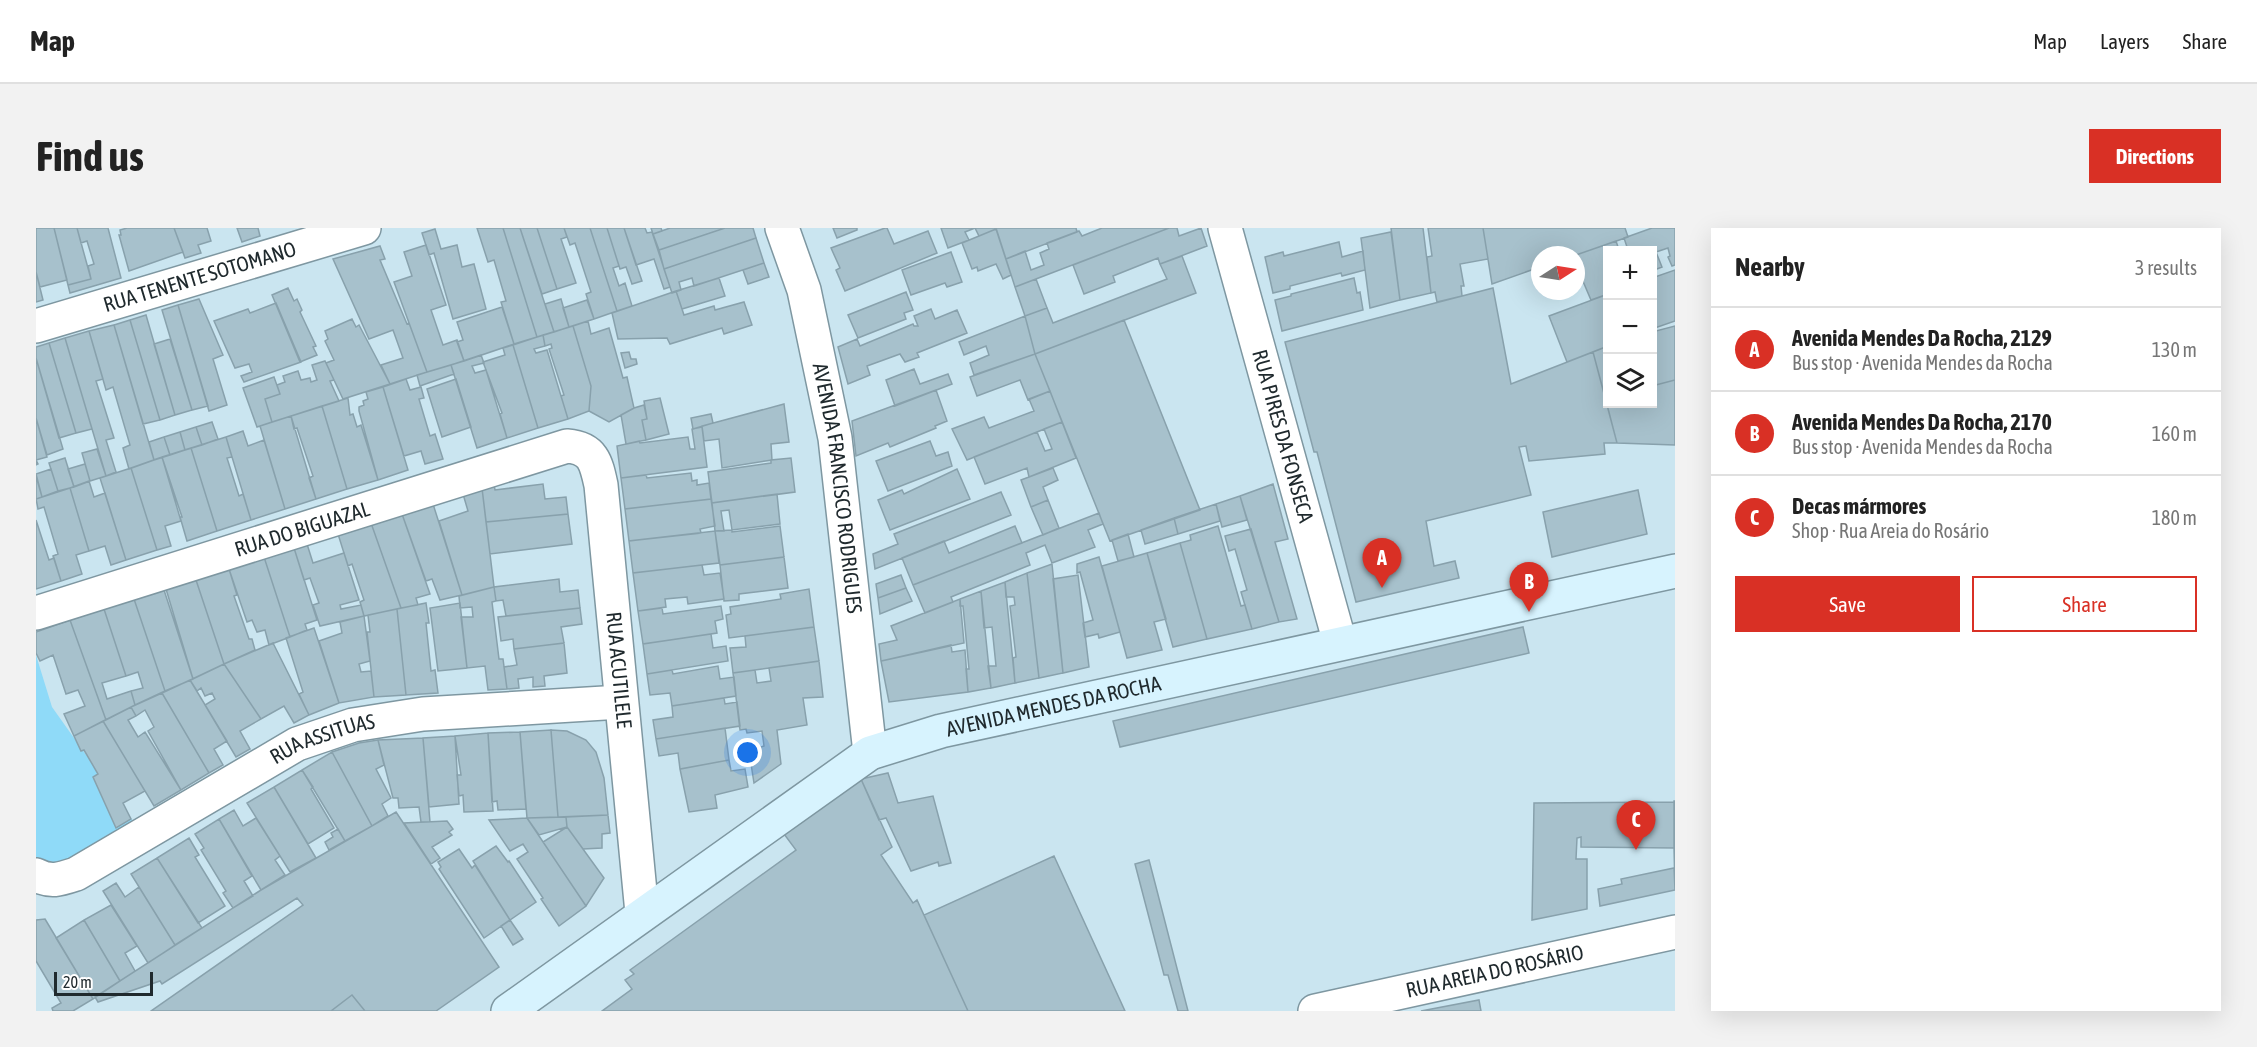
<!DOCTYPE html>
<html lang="en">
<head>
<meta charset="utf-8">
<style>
	body { margin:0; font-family:"Asap Condensed",sans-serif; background:#f2f2f2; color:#222 }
	.controls { position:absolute; right:18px; top:18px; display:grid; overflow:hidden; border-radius:0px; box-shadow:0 6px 24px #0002 }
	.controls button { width:54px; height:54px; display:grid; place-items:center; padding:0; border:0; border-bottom:2px solid #e0e0e0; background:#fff; color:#222; font:30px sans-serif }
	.compass { position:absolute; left:1495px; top:18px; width:54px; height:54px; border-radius:50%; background:#fff; box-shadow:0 6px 24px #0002; rotate:78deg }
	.scale { position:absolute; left:18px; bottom:15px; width:99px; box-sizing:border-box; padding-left:6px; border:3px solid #202a2e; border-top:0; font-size:16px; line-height:21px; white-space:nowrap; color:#202a2e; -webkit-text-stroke:4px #fff; paint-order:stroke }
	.you { position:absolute; left:712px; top:525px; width:21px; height:21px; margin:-15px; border:4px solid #fff; border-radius:50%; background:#1a73e8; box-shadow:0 0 0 9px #1a73e833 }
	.badge { display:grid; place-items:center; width:39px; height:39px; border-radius:50%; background:#d93025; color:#fff; font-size:20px; font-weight:700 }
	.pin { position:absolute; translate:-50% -50px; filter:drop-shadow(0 2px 3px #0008) }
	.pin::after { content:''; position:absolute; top:32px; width:21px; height:18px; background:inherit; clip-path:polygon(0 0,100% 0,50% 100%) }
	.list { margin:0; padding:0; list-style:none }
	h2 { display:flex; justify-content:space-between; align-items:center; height:78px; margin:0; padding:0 24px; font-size:26px }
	h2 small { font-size:20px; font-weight:400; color:#767676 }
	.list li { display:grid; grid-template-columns:39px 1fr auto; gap:18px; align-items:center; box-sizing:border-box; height:84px; padding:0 24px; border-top:2px solid #e0e0e0 }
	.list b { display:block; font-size:22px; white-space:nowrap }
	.list p { margin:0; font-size:20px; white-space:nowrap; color:#767676 }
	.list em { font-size:20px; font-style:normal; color:#767676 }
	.actions { display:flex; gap:12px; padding:18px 24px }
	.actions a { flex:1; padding:14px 0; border:2px solid #d93025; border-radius:0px; text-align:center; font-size:21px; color:#d93025 }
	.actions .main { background:#d93025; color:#fff }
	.icon { flex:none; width:33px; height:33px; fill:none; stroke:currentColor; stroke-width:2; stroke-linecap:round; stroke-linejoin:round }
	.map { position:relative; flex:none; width:1639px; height:783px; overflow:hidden; border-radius:0px }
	header { display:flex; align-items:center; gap:36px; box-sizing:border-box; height:84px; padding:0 30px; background:#fff; border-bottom:2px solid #e0e0e0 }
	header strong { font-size:28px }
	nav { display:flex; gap:33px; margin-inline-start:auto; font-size:21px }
	.intro { display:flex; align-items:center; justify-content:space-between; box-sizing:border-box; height:144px; padding:0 36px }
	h1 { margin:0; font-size:42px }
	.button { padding:15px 27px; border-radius:0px; background:#d93025; color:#fff; font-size:21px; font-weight:700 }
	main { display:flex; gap:36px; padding:0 36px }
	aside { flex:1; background:#fff; border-radius:0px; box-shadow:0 6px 24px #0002 }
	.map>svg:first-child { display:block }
	.green { fill:#8fdaf8 }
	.building { fill:#a7c1cc; stroke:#88a1ac; stroke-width:1.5 }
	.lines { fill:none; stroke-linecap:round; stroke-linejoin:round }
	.street-casing { stroke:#7e97a1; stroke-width:36 }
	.secondary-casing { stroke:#7e97a1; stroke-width:36 }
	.street { stroke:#fff; stroke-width:33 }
	.secondary { stroke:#d7f3fe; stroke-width:33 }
	.labels { text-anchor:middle; stroke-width:6; stroke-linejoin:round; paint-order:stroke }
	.street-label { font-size:21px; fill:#202a2e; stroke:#fff }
</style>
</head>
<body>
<header>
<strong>Map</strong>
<nav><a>Map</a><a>Layers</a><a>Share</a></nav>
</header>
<div class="intro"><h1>Find us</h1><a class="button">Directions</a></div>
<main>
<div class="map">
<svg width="1639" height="783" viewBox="0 0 1639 783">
	<rect width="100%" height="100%" fill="#cae5f0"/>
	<path class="green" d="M0 427 16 479 102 600 0 651Z"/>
	<path class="building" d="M0 0H18L31 52 4 59 0 44Z
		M18 0H41L55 51 32 57Z
		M41 0H72L85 50 34 65 32 57 55 51 52 38 58 36 51 13 45 15Z
		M91 0H138L147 24 93 43 83 7H85L84 2Z
		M138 0H171L175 13 162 17 165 25 149 30Z
		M201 0H222L224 8 206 14Z
		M441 0H467L501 109 478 116 465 74 470 73 458 32 452 34Z
		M467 0H484L518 104 501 109Z
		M484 0H501L521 61 506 66Z
		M501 0H528L531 9 525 11 540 55 521 61Z
		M528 0H554L581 83 558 91 550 66 555 64 539 15 534 17Z
		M554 0H571L583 38 577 40 583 58 589 55 596 78 581 83Z
		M571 0H588L606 53 596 56 590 39 584 41Z
		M588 0H609L611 5 616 4 634 59 628 61 618 31 600 37Z
		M615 0H625L626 3 617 6Z
		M634 0H689L623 22 617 6Z
		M689 0H717L720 10 628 41 623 22Z
		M797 0H821V2L801 10Z
		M849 0H851L858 16 892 3 901 25 809 63 800 42 804 40 795 20Z
		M905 0H939L929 4 933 12 912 20Z
		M939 0H960V1L943 8Z
		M1040 0 1041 4 970 31 960 0Z
		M1066 0H1133L979 59 970 31 989 23 995 42 1008 37 1004 25 1013 21 1011 15 1043 3 1046 8Z
		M1133 0H1141L1143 8 1165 0 1171 18 1124 36 1122 30 1077 48 1079 54 1048 66 1037 37Z
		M1355 0H1387L1395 65 1364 72Z
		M1392 0H1447L1452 31 1424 36 1428 58H1425L1426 68 1401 74 1399 64 1395 65 1391 29 1396 28Z
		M1447 0H1589L1592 9 1540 27H1504V39L1456 56Z
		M1616 0H1639V37L1636 38 1632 29 1634 28 1632 20 1620 24 1626 39 1616 43V22H1592L1588 10Z
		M399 1 405 21 421 17 426 39 438 36 450 81 417 91 398 25 393 27 386 5Z
		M960 1 975 47 967 51 960 36 942 43 941 39 936 41 926 15Z
		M1355 4 1364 72 1334 80 1325 10Z
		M720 10 728 35 658 58 656 50 643 54 645 62 636 65 628 41Z
		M1580 13 1583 22H1572V66L1555 72 1543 44 1540 45V27Z
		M1303 14 1306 29 1327 23 1329 42 1306 48 1305 45 1254 58V61L1237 65 1229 29 1247 24 1248 28Z
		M390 17 410 77 395 82 407 117 421 112 428 133 391 144 358 54 376 48 368 24Z
		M344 18 349 31 344 32 371 96 373 95 391 144 354 156 345 137 367 130 357 102 333 111 297 31Z
		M915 24 926 54 911 59 909 55 875 67 866 42Z
		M1146 28 1160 65 999 126 989 88 1011 80 1017 95 1131 51 1124 36Z
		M728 35 733 49 712 56 707 42Z
		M1639 42V93L1616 101V50Z
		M0 44 7 72 0 74Z
		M683 50 689 68 646 81 640 63Z
		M1318 50 1321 65 1324 64 1327 82 1246 103 1239 72 1255 68V66Z
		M1000 51 1011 80 989 88 979 59Z
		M252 60 258 73 261 71 266 82 264 84 280 118 277 119 281 127 264 134 236 67Z
		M1457 60 1475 156 1557 124 1581 215H1568L1569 226 1493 233 1490 218 1483 219 1495 267 1390 293 1398 338 1419 333 1423 350 1320 374 1281 224H1278L1249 114Z
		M640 63 648 87 678 78 679 82 708 74 716 97 688 106 686 100 634 116 631 110 582 111 576 85Z
		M870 64 877 82 868 85 870 91 822 110 812 87Z
		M1572 66V118L1531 134 1513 88Z
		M163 71 187 127 177 131 191 177 173 183 142 77Z
		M525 71 533 99 518 104 509 76Z
		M551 72 558 91 533 99 527 80Z
		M240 75 265 134 208 154 205 148 216 144 213 136 199 140 178 93 212 81 214 85Z
		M142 77 172 178 156 182 126 82Z
		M466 79 478 116 428 133 421 114 427 112 421 94Z
		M895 81 899 91 921 82 931 105 881 125 883 129 869 134 864 126 831 138 834 147 812 156 802 119 821 111 824 118 877 96 878 98H882L878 88Z
		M110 87 139 187 124 192 94 92Z
		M989 88 999 126 938 147 934 135 953 127 950 118 928 127 923 114Z
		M316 91 320 99 323 97 354 156 307 171 290 135 298 132 289 113 292 111 289 103Z
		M94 92 124 192 107 196 78 97Z
		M1088 92 1164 282 1074 313 999 126Z
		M552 93 555 106 573 100 587 150 591 149 598 180 573 194 553 183 555 158 537 98Z
		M78 97 118 232 93 241 87 220 94 217 77 159 70 162 53 103Z
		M537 98 555 158 553 183 532 191 525 168 528 167 513 121 516 120 515 116 509 118 507 107Z
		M1639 98V152L1616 158V104Z
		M53 103 67 151 60 153 78 210 70 212 80 244 70 248 29 110Z
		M507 107 509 118 498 121 500 125 511 122 532 191 502 200 477 117Z
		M29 110 56 201 40 205 13 115Z
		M134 111 156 182 139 187 118 116Z
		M13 115 40 205 23 210 0 130V119Z
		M477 117 502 200 471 210 464 186 466 185 447 134 469 127 467 120Z
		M1572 118V168L1569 169 1557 124Z
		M593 124 595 131H600L601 136 589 140 585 125Z
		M999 126 1014 163 992 172 984 152 941 168 934 149Z
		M445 127 448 135 436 138 439 145 450 142 471 210 441 220 415 137Z
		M0 130 27 221 11 227 0 190Z
		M289 133 298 152 294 153 303 173 236 194 229 171 244 166 241 157 249 154 247 148 262 143 265 152 274 150 275 154 281 152 276 137Z
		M415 137 418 146 384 158 381 147Z
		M878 141 884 156 912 146 916 156 859 178 850 152Z
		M238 149 244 166 229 171 236 194 221 199 207 160Z
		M370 151 374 162 385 159 388 170 383 171 394 208 399 206 407 231 389 236 385 223 368 228 347 159Z
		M420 151 435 199 406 209 391 161Z
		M1639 152V217L1581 215 1569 169 1572 168V176H1616V158Z
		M347 159 372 242 342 252 323 183V179L328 177 327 173 332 171 330 164Z
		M900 162 911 193 899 198 900 200 854 219 852 215 820 228 816 193Z
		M1014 163 1026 194 931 232 916 201 948 189 953 200 998 183 993 171Z
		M312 170 314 187 317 186 321 199 325 197 342 252 311 261 286 178Z
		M624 170 633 206 610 212 606 192 611 191 608 173Z
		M748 176 753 214 735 216 736 232 686 240 683 211 668 213 666 198Z
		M608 177 611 191 606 192 610 212 590 216 585 187 598 180Z
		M286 178 311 261 280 271 273 250 277 248 261 200 258 201 255 188Z
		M675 186 677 195 657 201 655 190Z
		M255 188 280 271 249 281 224 198Z
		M0 190 11 229 0 232 2 236 0 237Z
		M176 194 182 211 166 217 160 199Z
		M1026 194 1040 230 993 249 991 240 949 256 938 229 1001 204 1009 223 1016 221 1008 201Z
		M160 199 166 217 149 222 144 204Z
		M666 199 671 239 585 250 581 218 603 213 604 215 652 209 654 221H659L656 201Z
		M207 203 212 218 228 212 249 281 215 292 190 209Z
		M144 204 149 222 134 227 128 209Z
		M128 209 134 227 118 232 113 214Z
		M190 209 196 229 191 230 203 268 207 266 215 292 181 303 155 220Z
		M894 213 900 228 912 224 916 238 852 263 840 233Z
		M155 220 181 303 151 313 144 289H146L126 229Z
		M61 221 70 248 54 253 46 225Z
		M126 229 145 293 129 298 135 318 121 322 95 240Z
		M29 230 38 259 22 263 13 235Z
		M755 230 759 264 676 275 672 244 735 235V232Z
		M49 236 54 253 38 259 32 241Z
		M95 240 121 322 90 332 64 250Z
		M1017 240 1022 252 1007 259 1012 272 995 279 985 252Z
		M15 241 22 263 6 269 0 246Z
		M921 241 934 271 854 302 842 272 866 262 868 266Z
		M655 245 656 253 661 252V257L673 255 675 271 589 281 585 250 610 247 611 250Z
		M0 248 6 269 0 271Z
		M53 253 58 269 69 265 90 332 75 337 69 318 53 323 34 260Z
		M507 256 509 271 530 269 532 286 450 294 446 260 458 257 459 262Z
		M1237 256 1252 311 1239 314 1261 391 1243 394 1204 268Z
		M34 260 53 323 40 327 46 346 25 353 17 328 22 326 8 279 2 281 0 271Z
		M446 260 458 359 426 367 403 293 432 283 427 266Z
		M1602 262 1611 306 1516 329 1507 284Z
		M965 264 975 287 839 341 837 326 862 316 858 306Z
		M741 266 744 296 696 302 693 282 685 283 688 303H679L676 275Z
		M1204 268 1211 292 1186 299 1180 276Z
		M675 271 679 298 664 301 665 305 593 313 589 281Z
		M1012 272 1023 300 1007 307 995 279Z
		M397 276 426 367 404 372 396 351 390 353 366 286Z
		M1180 276 1184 293 1142 306 1138 290Z
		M1063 285 1067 296 1052 302 1059 319 1016 335 1009 317 990 325 994 337 915 369 917 374 889 385 877 357Z
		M366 286 394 366 380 370 382 377 365 380 335 295Z
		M532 286 536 316 454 326 450 294Z
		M1138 290 1142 306 1109 316 1105 302Z
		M0 292 13 332 18 330 25 353 0 361Z
		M335 295 365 380 328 388 324 374 328 372 316 336 312 338 302 306Z
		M744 298 748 329 684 337 679 303 696 302V304Z
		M979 298 986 315 877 357 866 330 908 313 913 325Z
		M1182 298 1205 378 1209 377 1216 401 1171 411 1144 315 1155 312 1154 307Z
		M1215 301 1243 394 1216 401 1205 364 1211 362 1199 321 1193 323 1189 308Z
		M679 303 683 335 597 345 593 313Z
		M1092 306 1098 329 1082 333 1076 312Z
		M1144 315 1171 411 1137 419 1111 325Z
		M271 316 277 335 308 325 323 372 304 377 305 381 325 377 328 388 284 398 277 377 283 375 274 350 268 352 258 320Z
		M258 320 281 392 269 396 271 402 254 409 228 329Z
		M1111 325 1130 391 1118 394 1126 422 1091 430 1066 338Z
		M228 329 254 409 233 417 229 402 221 404 216 392 211 394 193 341Z
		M748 329 752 360 703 366V372L688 373 684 337Z
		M1063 329 1084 404 1063 410 1062 406 1049 409 1047 395 1057 392 1044 344 1041 345V336Z
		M1016 336 1027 445 1003 450 991 345Z
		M666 337 668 347 684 345 688 371 652 376 651 369 629 371 630 379 602 383 597 345Z
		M193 341 201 367 198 368 213 411H216L219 422 188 436 160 352Z
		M991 345 1003 450 979 455 977 430 980 429 974 378 979 377 978 369H970L969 354Z
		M865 347 870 360 842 370 840 356Z
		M1042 347 1053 439 1027 445 1017 351Z
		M523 351 524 364 542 362 544 380 470 388 467 372 460 373 458 359Z
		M160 352 188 436 157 451 130 361Z
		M969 354 979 455 955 460 952 438H960L956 399 948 400 945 363Z
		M458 359 460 373 456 374 463 431H467L471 461 452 462 449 438 431 440 425 389H437L436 379 424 380 423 368Z
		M870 360 876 373 844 386 842 370Z
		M773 361 778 399 693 410 690 387 695 386 694 379 745 371 744 366Z
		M128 362 157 451 129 463 98 371Z
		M945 363 955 460 932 464 930 441H933L927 378H924V371Z
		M98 371 129 463 99 477 95 463 107 460 102 444 90 448 68 381Z
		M924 371 928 415 845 433 843 416 861 412 855 398Z
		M390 375 393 395H390L395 443 399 442 402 465 370 467 361 381Z
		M424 375 431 440 402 443 394 380Z
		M685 378 687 391 679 393 681 405 607 416 602 383 626 380 627 386Z
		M544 380 546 396 525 399 528 415 478 421 477 411 465 413 462 389Z
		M68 381 90 448 66 455 71 471 95 463 99 477 70 492 34 392Z
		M361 381 370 467 338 469 331 404H334L332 387Z
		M328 388 334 433 323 436 325 444 335 443 338 469 303 475 283 413 306 405 304 394Z
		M34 392 70 492 38 508 28 486 49 478 42 462 30 466 17 427 4 433 0 425V404Z
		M778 399 783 433 697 445 694 420 710 419 709 408Z
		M1487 399 1493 425 1084 519 1077 493Z
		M278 400 303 475 273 487 263 466 267 464 250 410Z
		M675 406 677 420 690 418 692 433 611 446 607 416Z
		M237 415 273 487 258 495 248 478 225 491 188 436Z
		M528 415 531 445 508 448 509 458 497 459V449L482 451 483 460 471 461 468 439 481 437 478 421Z
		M915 417 916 424 929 422 932 464 853 474 845 433Z
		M783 433 787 469 767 470 771 497 741 502 745 536 718 555 713 523 728 518 726 503 711 505 710 501 704 502 697 445 719 442 721 455 735 453 733 440Z
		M188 436 225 491 204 503 214 521 200 529 169 477 179 471 176 465 169 468 165 460 161 463 154 452Z
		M682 438 684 451 698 449 700 468 636 478 634 465 614 467 611 446 636 442 637 446Z
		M154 452 191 513 178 521 187 537 173 545 126 465Z
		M126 465 173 545 145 562 112 503 118 499 109 482 100 488 95 479Z
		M688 470 689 476 701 474 704 498 620 511 617 492 637 489 636 478Z
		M95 479 100 488 92 492 102 509 109 504 145 562 118 578 67 493Z
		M67 493 109 563 87 575 95 591 80 600 57 549 62 546 48 522 45 523 38 508Z
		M689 500 693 532 644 541 642 525 623 528 620 511Z
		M515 502 531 503 550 512 560 524 568 550 572 587 522 589Z
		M515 502 522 589 491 590 484 504Z
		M484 504 490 581 462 582 461 573 456 574 452 505Z
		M452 505 457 583 428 584 427 567 423 568 421 547H425L419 508Z
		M419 508 423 576 393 579 387 510Z
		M387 510 394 594H385L383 579 363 580 362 570H357L342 512Z
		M342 512 348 537 340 541 355 570 346 576 352 588 336 598 296 524 323 515Z
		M296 524 336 598 309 613 266 542Z
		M693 532 695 543 709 541 712 559 679 567 681 580 653 584 644 541Z
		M266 542 277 559 275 561 298 600 272 616 238 559Z
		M852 545 862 575 897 568 915 635 903 638 902 634 875 643 850 590 843 592 825 551Z
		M825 551 856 619 845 627 877 675 881 672 932 783H566L596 761 589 752 598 746 594 742 760 622 748 606Z
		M238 559 280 630 254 644 211 575Z
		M1638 573H1639V662L1638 620Z
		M1638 574V620L1545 619V609L1541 610 1540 631H1551V681L1496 692 1498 575Z
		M198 582 207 598 220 590 244 628 239 632 249 647 225 662 183 591Z
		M360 584 463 739 400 783H329L316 767 295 783H115L267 677 261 670 126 756 124 753 62 774 59 769 225 662Z
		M572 587 574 605 566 606V620L547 621 531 599 530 589Z
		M530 589 531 599 503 607 491 590Z
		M491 590 550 678 523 698 505 671 507 670 481 631 492 624 487 616 474 623 453 592Z
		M183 591 216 648 208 653 217 668 197 680 187 665 190 663 165 622 168 620 159 606Z
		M411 593 417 601 413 604 416 607 396 619 404 630 395 636 368 595Z
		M531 599 568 650 550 678 507 614Z
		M302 601 309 613 293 622 289 614 297 609 295 605Z
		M153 610 163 627 159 629 189 678 162 695 121 630Z
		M460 618 472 634 473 633 500 674 474 692 437 633Z
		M423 621 436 640 439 637 474 692 448 710 403 641 405 639 402 634Z
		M1018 628 1089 783H932L888 687Z
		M121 630 166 700 139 717 95 646Z
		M1113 632 1119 655 1152 783H1142L1132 747H1128L1099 636Z
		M1638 640 1639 662 1564 678 1562 661 1586 656 1585 651Z
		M80 655 89 669 103 659 139 717 112 735 67 663Z
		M75 677 101 718 89 725 99 743 84 753 48 692Z
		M9 691 57 771 37 783H17L16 780 25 775 0 733V692Z
		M48 692 84 753 57 771 20 710Z
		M474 692 487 711 477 717 465 698Z
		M316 767 329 783H295Z
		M1443 772 1445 783H1385Z"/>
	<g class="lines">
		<g class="street-casing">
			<g id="street">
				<path id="s1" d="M746 0 768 62 799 210 834 525"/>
				<path id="s2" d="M1189 0 1304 415"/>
				<path id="s3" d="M0 98 328 0"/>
				<path id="s4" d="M0 385 531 218C557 220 560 234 565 257L606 685"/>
				<path id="s5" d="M0 647C15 655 25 651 40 646L261 516 317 497 387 486 585 474"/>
				<path id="s6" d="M1279 783 1639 704"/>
			</g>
		</g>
		<g class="secondary-casing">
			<g id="secondary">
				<path id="s7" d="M472 783 834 525 905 503 1639 343"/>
			</g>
		</g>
		<use href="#street" class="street"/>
		<use href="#secondary" class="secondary"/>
	</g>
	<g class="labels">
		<g class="street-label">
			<text dy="7" stroke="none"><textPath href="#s3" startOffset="171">RUA TENENTE SOTOMANO</textPath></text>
			<text dy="7" stroke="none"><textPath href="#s2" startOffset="216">RUA PIRES DA FONSECA</textPath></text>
			<text dy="7" stroke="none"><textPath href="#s1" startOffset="267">AVENIDA FRANCISCO RODRIGUES</textPath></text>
			<text dy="7" stroke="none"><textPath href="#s4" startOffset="279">RUA DO BIGUAZAL</textPath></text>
			<text dy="7" stroke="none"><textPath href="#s4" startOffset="800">RUA ACUTILELE</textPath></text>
			<text dy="7" stroke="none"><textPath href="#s7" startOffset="634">AVENIDA MENDES DA ROCHA</textPath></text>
			<text dy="7" stroke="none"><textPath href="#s5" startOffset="324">RUA ASSITUAS</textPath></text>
			<text dy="7" stroke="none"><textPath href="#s6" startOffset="184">RUA AREIA DO ROSÁRIO</textPath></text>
		</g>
	</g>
</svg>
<div class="controls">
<button>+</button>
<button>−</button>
<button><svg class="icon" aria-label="layers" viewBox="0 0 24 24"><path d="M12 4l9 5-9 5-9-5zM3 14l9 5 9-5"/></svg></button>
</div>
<svg class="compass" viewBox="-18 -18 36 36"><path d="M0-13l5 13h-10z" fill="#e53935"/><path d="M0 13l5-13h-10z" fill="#767676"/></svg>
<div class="scale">20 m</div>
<div class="you"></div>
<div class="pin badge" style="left:1346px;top:360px">A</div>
<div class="pin badge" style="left:1493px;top:384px">B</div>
<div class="pin badge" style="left:1600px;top:622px">C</div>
</div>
<aside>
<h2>Nearby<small>3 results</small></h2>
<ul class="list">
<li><span class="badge">A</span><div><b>Avenida Mendes Da Rocha, 2129</b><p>Bus stop · Avenida Mendes da Rocha</p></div><em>130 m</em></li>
<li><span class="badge">B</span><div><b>Avenida Mendes Da Rocha, 2170</b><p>Bus stop · Avenida Mendes da Rocha</p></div><em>160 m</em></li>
<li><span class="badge">C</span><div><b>Decas mármores</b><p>Shop · Rua Areia do Rosário</p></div><em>180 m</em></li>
</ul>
<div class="actions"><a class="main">Save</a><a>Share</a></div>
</aside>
</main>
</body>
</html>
